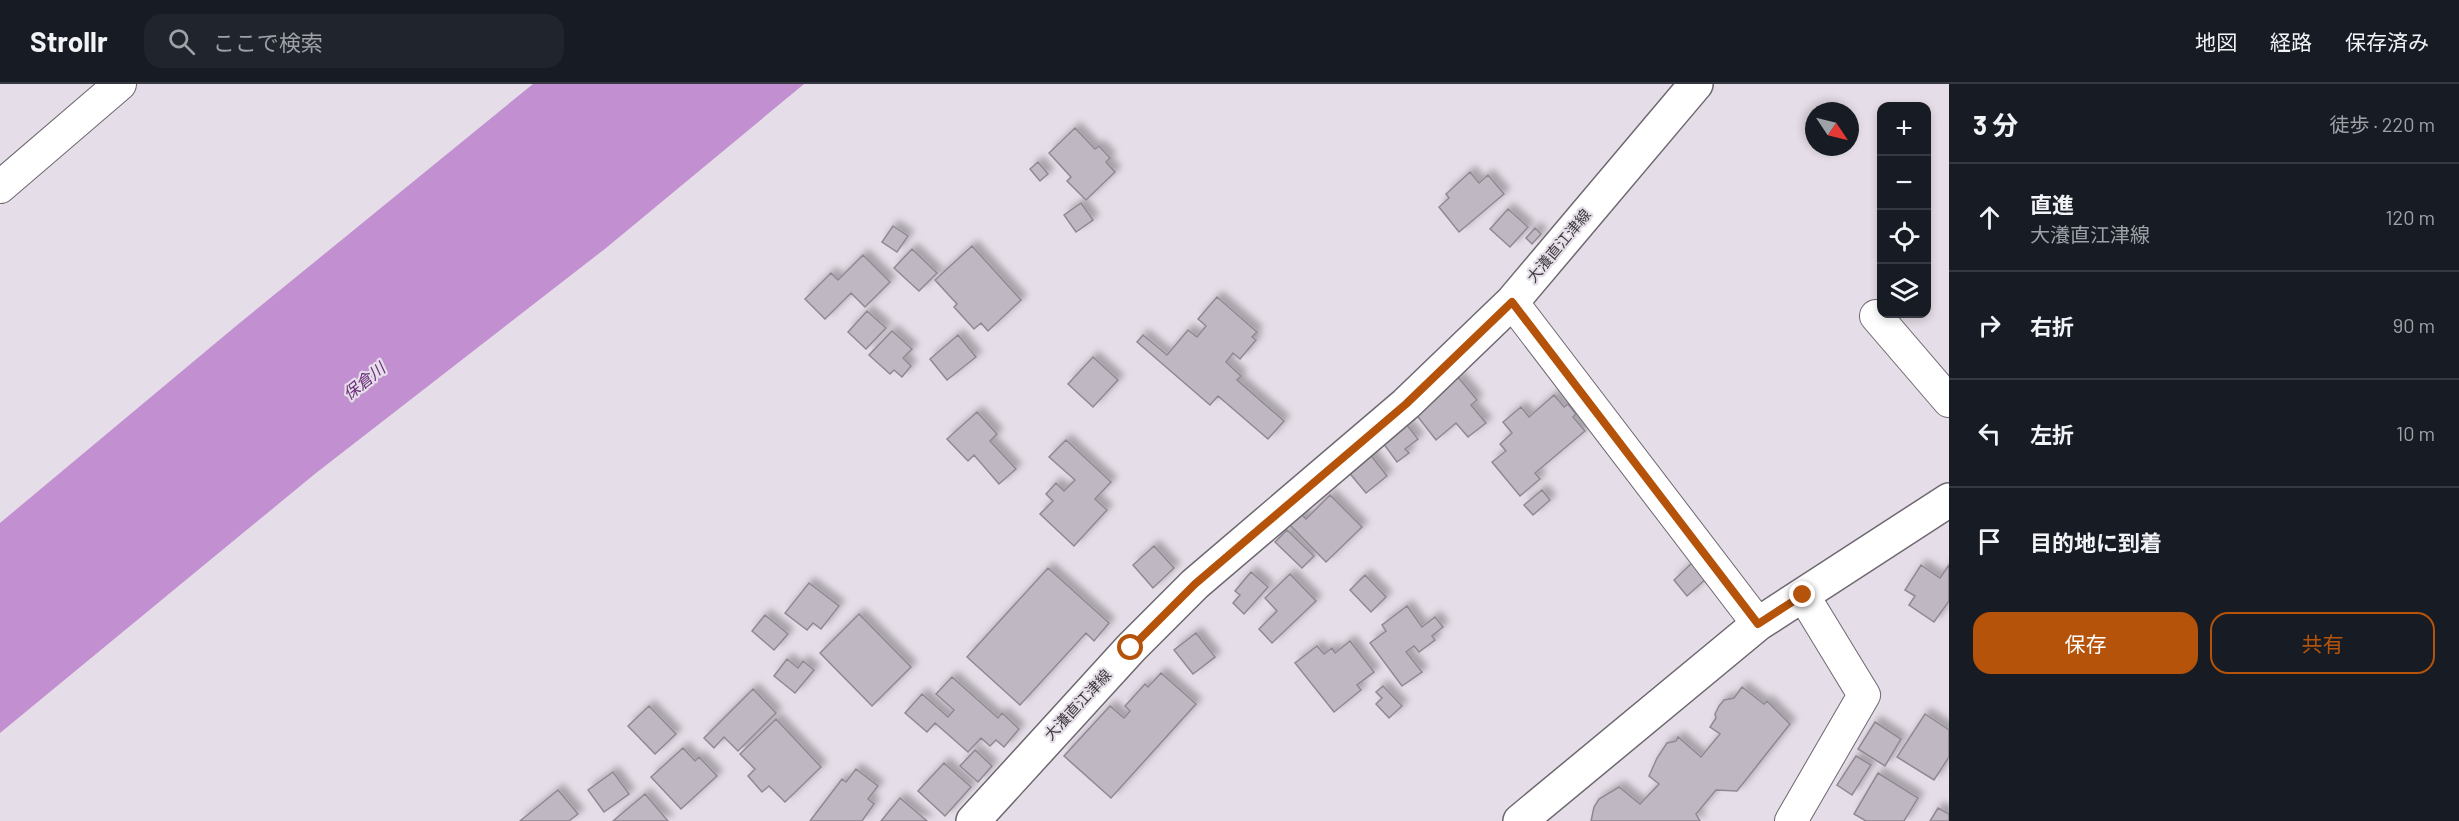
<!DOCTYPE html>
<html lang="ja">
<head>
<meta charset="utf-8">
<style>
	body { margin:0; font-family:Barlow,"Noto Sans JP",sans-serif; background:#20242c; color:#f1f3f6 }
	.controls { position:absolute; right:18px; top:18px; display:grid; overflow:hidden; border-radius:12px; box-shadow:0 3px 9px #0003 }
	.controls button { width:54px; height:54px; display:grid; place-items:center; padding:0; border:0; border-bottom:2px solid #363941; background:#171b24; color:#f1f3f6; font:30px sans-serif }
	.compass { position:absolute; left:1805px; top:18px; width:54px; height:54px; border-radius:50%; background:#171b24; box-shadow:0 3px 9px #0003; rotate:125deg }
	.stop { position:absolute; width:18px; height:18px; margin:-14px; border:4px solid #b45309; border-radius:50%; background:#fff }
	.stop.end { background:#b45309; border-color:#fff; box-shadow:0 2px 6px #0008 }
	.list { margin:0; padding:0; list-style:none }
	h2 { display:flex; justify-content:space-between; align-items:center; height:78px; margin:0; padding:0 24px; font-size:26px }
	h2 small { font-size:20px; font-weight:400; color:#9ea1a6 }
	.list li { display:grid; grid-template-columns:39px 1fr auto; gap:18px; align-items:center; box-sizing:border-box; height:108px; padding:0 24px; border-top:2px solid #363941 }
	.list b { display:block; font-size:22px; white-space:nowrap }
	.list p { margin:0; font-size:20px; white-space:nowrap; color:#9ea1a6 }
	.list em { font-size:20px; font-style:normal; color:#9ea1a6 }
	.actions { display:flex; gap:12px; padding:18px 24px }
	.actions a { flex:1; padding:14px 0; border:2px solid #b45309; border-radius:18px; text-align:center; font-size:21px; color:#b45309 }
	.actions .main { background:#b45309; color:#fff }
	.icon { flex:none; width:33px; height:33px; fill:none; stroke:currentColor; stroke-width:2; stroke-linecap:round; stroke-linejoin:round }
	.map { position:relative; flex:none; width:1949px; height:737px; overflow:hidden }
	header { display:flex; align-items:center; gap:36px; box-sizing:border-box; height:84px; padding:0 30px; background:#171b24; border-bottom:2px solid #363941 }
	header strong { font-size:28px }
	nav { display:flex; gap:33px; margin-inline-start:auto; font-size:21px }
	.search { width:420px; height:54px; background:#20242c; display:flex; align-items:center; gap:15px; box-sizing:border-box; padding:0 21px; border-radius:18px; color:#9ea1a6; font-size:22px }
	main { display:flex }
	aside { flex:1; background:#171b24 }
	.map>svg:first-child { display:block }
	.water { fill:#c28fd1 }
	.building { fill:#bfb7c1; stroke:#908993; stroke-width:1.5; filter:url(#shadow) }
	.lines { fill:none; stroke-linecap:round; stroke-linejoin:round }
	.street-casing { stroke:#6e6770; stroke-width:34 }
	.secondary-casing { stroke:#6e6770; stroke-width:36 }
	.street { stroke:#fff; stroke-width:32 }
	.secondary { stroke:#fff; stroke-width:33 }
	.route { stroke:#b45309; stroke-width:8 }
	.labels { text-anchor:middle; stroke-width:4.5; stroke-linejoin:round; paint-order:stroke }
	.street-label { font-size:15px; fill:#3d393e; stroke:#e5dde7 }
	.water-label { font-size:16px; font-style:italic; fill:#6a2b7b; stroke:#e5dde7 }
</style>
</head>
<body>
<header>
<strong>Strollr</strong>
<div class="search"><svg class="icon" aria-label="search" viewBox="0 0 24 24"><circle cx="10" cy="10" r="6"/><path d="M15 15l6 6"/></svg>ここで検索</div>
<nav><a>地図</a><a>経路</a><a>保存済み</a></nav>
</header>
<main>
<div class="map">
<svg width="1949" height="737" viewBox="0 0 1949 737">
	<defs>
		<filter id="shadow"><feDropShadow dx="5.5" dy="-5.5" stdDeviation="3" flood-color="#0004"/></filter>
	</defs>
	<rect width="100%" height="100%" fill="#e5dde7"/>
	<path class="water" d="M533 0H804L606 164 316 389 0 649V439L236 242Z"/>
	<path class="building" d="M1075 44 1095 65 1099 62 1110 74 1106 78 1115 88 1086 116 1067 97 1071 93 1049 69Z
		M1038 78 1048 90 1040 97 1030 85Z
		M1470 88 1479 99 1488 91 1504 110 1459 148 1439 123 1449 114 1446 110Z
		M1081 119 1093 136 1076 148 1064 131Z
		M1508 125 1528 143 1510 163 1490 145Z
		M893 142 908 152 897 168 882 158Z
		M1535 144 1541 150 1532 160 1526 154Z
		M972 162 1021 216 988 247 981 239 974 245 954 223 957 220 935 196Z
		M912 165 937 189 919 207 894 184Z
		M863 171 890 198 865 223 851 209 825 235 805 215 831 189 838 196Z
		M1217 213 1257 248 1252 253 1256 256 1240 275 1233 269 1226 278 1241 292 1237 296 1284 337 1268 355 1218 312 1210 321 1137 258 1143 251 1167 271 1188 246 1197 253 1206 242 1198 235Z
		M867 227 886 244 866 265 848 248Z
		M892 247 912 265 903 274 911 282 902 293 894 286 890 290 869 271Z
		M958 251 976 273 947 296 930 275Z
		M1093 273 1118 296 1093 323 1068 300Z
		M1458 293 1477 316 1471 321 1486 339 1468 353 1456 339 1436 356 1415 329Z
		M1554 311 1564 323 1568 320 1576 330 1573 333 1585 347 1535 389 1540 395 1520 412 1492 378 1506 367 1500 360 1512 349 1503 338 1521 323 1529 333Z
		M977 328 997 350 990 357 1016 385 999 400 974 371 968 377 947 355Z
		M1407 341 1418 355 1405 365 1409 369 1397 378 1383 359Z
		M1066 356 1111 398 1095 415 1107 426 1074 462 1040 430 1053 417 1046 410 1056 399 1064 407 1075 396 1049 373Z
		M1369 369 1387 392 1366 409 1347 386Z
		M1542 406 1550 416 1533 431 1524 421Z
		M1330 411 1362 443 1326 478 1289 440 1300 429 1306 435Z
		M1287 446 1314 472 1302 484 1275 458Z
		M1154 462 1174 484 1153 504 1133 481Z
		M1693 478 1707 494 1687 512 1674 496Z
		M1921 481 1940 494 1949 481V517L1934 538 1909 521 1915 512 1905 506Z
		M1048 484 1109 539 1094 557 1086 549 1020 621 967 573Z
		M1251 488 1268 503 1244 530 1233 519 1240 511 1235 507Z
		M1290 490 1316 517 1272 559 1259 545 1277 527 1265 514Z
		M1365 491 1386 513 1371 528 1350 506Z
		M809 499 839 522 821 545 813 539 807 546 785 529Z
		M1407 522 1422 543 1435 533 1443 543 1432 552 1435 556 1419 568 1414 562 1406 568 1422 588 1402 602 1370 559 1386 547 1382 541Z
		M859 530 911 583 872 622 820 569Z
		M765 531 788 550 774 566 752 547Z
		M1196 549 1215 573 1193 590 1174 566Z
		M1350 557 1374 588 1357 601 1361 606 1334 628 1295 579 1317 562 1324 570 1332 564 1335 569Z
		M787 575 798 584 803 577 814 586 795 609 774 592Z
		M1161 589 1196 620 1111 714 1064 672 1110 622 1124 634 1130 627 1125 622 1145 600 1148 603Z
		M952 593 998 634 1002 629 1019 645 1004 663 996 656 990 662 981 654 968 668 935 639 927 648 905 629 922 610 948 633 954 626 936 610Z
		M1383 602 1402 622 1389 634 1376 620 1382 614 1376 608Z
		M1742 603 1764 620 1767 617 1790 640 1737 707 1716 706 1696 730 1700 737H1591L1594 723 1599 715 1619 703 1640 720 1659 700 1649 692 1657 674 1667 659 1676 657 1678 653 1701 673 1720 650 1710 643 1716 634 1715 630 1719 622 1724 616 1734 614Z
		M753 605 776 629 738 667 724 653 714 664 704 654Z
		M649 622 676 650 655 670 628 642Z
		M1925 630 1949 646V673L1934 696 1897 673Z
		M776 635 821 683 785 718 769 702 762 708 748 692 755 685 740 670Z
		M1875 638 1901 655 1885 682 1858 665Z
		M683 664 695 677 699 673 717 692 681 725 651 693Z
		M975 666 992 682 978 698 960 682Z
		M1856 672 1871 681 1852 711 1837 701Z
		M944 679 971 703 945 732 918 707Z
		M856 685 878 702 868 715 874 720 862 737H810L842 695 846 698Z
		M613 688 629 710 604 728 588 706Z
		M1878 689 1918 714 1904 737H1866L1854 730Z
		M558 706 578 730 569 737H520Z
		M645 710 668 737H613Z
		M900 714 927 737H881Z
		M1938 724 1949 730V737H1930Z"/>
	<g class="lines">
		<g class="street-casing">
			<path id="street" d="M0 103 120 0
				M1512 218 1758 540
				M1876 232 1949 317
				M1791 737 1864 611 1803 511"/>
		</g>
		<g class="secondary-casing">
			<path id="secondary" d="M973 737 1131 564 1195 500 1406 320 1512 218 1696 0
				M1520 737 1758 540 1949 416"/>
		</g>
		<use href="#street" class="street"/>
		<use href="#secondary" class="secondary"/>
	</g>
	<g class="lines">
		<path class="route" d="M1131 564 1195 500 1406 320 1512 218 1758 540 1803 511"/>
	</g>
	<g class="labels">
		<g class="street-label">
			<text transform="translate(1559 162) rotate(-50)" y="5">大瀁直江津線</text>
			<text transform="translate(1078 621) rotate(-47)" y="5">大瀁直江津線</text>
		</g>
		<g class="water-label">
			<text transform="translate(364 297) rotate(-39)" y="6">保倉川</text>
		</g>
	</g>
</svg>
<div class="controls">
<button>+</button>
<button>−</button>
<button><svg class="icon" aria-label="locate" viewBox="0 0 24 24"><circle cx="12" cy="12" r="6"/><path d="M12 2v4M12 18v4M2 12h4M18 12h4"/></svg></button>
<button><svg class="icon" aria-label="layers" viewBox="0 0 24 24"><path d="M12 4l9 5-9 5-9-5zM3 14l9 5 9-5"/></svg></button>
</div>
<svg class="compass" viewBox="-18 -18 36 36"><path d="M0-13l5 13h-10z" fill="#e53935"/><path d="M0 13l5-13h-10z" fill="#9ea1a6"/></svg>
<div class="stop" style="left:1131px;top:564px"></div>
<div class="stop end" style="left:1803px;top:511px"></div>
</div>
<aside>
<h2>3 分<small>徒歩 · 220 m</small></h2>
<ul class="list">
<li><svg class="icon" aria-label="ahead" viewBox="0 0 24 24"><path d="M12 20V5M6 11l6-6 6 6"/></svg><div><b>直進</b><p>大瀁直江津線</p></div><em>120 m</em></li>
<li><svg class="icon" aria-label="right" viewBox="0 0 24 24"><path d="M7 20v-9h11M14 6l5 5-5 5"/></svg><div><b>右折</b></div><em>90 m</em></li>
<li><svg class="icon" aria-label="left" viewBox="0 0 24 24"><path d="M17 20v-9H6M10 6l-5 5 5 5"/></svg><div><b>左折</b></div><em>10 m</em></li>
<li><svg class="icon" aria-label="arrive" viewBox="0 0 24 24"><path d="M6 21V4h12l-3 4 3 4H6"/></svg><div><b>目的地に到着</b></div></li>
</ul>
<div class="actions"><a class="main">保存</a><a>共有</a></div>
</aside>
</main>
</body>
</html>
